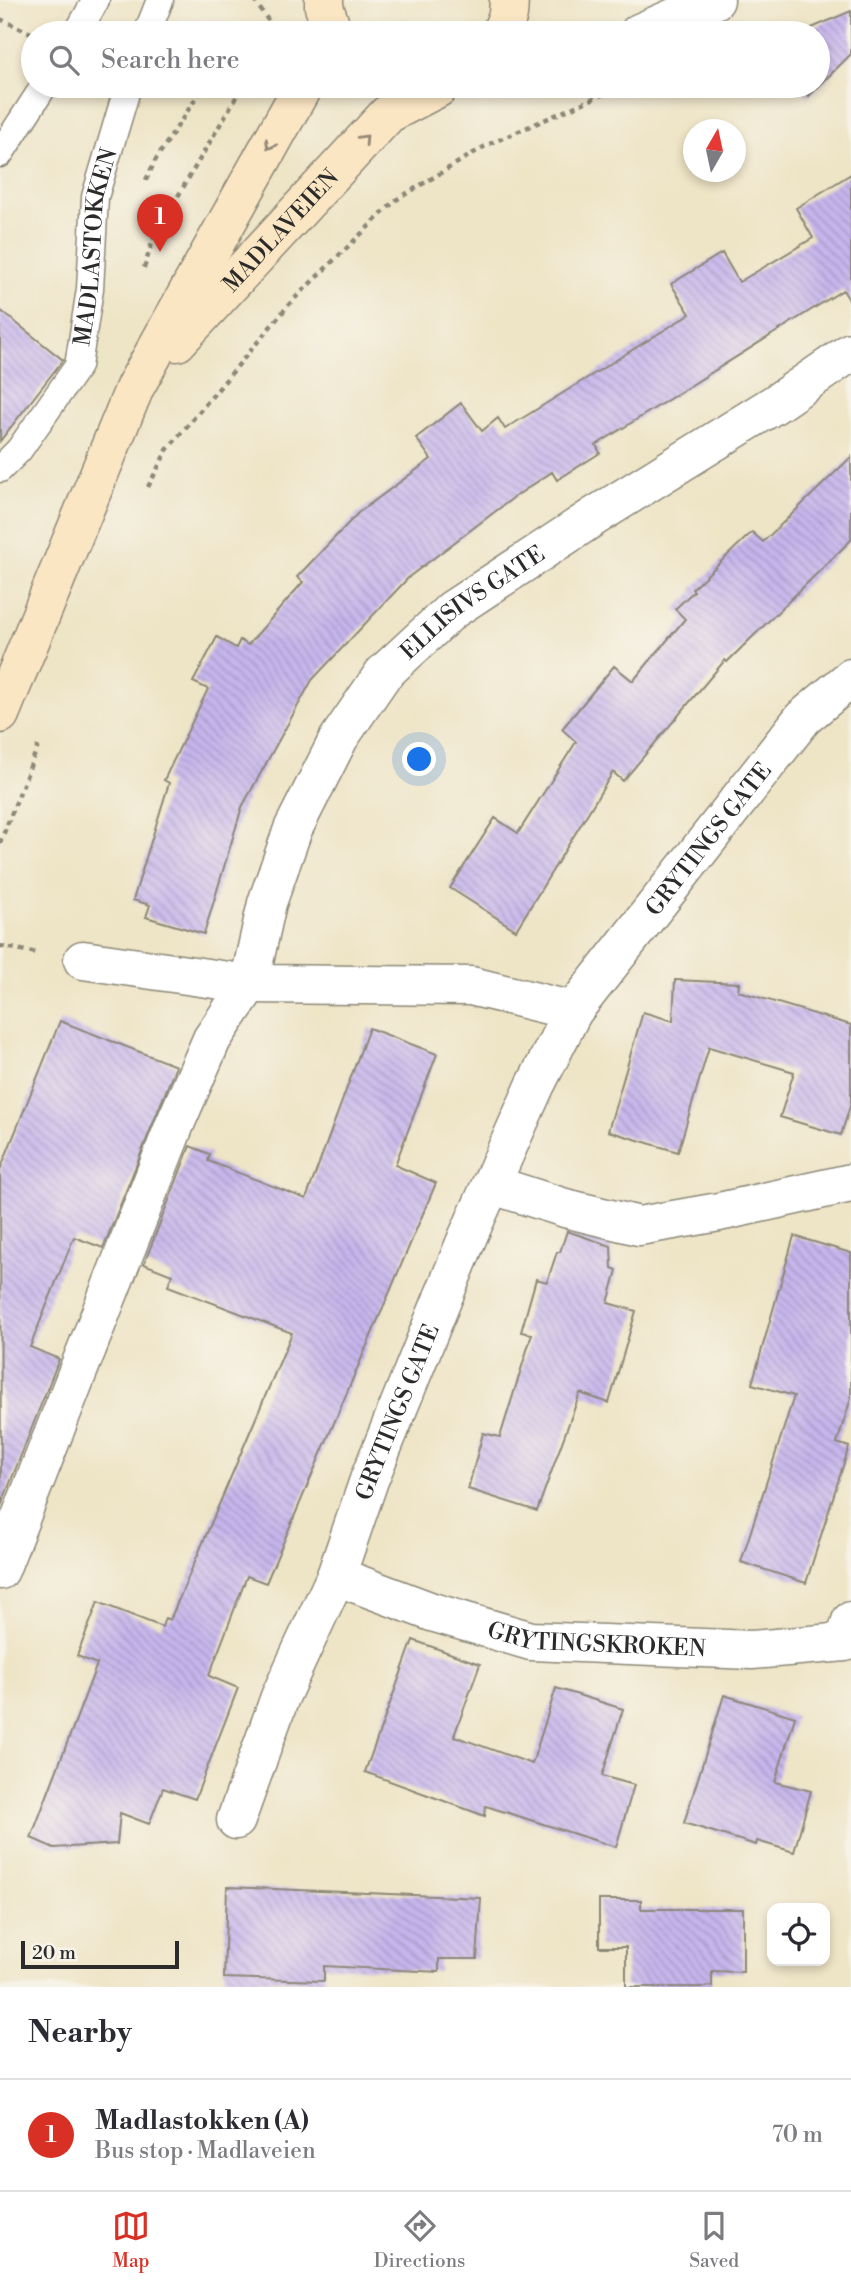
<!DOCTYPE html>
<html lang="en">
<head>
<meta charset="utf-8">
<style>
	body { margin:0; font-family:"Libre Bodoni",serif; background:#f7f7f7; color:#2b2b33 }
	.controls { position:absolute; right:21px; bottom:21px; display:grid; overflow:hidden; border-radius:14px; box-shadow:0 4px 10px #0003 }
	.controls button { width:63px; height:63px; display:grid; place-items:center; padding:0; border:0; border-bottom:2px solid #e1e1e2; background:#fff; color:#2b2b33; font:35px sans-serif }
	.compass { position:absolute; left:683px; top:119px; width:63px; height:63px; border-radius:50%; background:#fff; box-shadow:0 4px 10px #0003; rotate:9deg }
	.scale { position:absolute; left:21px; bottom:18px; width:158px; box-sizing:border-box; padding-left:7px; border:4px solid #2b2b2b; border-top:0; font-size:19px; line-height:24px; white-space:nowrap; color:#2b2b2b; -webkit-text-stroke:5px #f7f3e8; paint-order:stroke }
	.you { position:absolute; left:420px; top:760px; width:24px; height:24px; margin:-18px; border:5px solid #fff; border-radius:50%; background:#1a73e8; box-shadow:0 0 0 10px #1a73e833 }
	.badge { display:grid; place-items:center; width:46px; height:46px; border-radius:50%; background:#d93025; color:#fff; font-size:23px; font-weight:700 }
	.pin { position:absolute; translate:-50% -58px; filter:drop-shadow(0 2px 4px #0008) }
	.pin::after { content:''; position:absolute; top:37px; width:24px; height:21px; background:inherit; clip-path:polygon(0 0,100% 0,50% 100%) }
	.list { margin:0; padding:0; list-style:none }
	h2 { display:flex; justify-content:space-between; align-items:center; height:91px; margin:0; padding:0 28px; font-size:30px }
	h2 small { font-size:23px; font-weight:400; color:#7c7c81 }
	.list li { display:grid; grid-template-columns:46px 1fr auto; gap:21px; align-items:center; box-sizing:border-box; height:112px; padding:0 28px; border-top:2px solid #e1e1e2 }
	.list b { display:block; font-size:26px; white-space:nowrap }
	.list p { margin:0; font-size:23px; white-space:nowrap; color:#7c7c81 }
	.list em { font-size:23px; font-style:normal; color:#7c7c81 }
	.icon { flex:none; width:38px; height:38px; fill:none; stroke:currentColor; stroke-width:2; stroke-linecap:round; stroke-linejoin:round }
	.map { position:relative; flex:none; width:851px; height:1987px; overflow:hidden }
	.search { position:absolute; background:#fff; box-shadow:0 4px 10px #0003; left:21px; right:21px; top:21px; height:77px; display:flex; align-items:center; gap:18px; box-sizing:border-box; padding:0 24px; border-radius:38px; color:#7c7c81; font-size:26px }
	.sheet { height:203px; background:#fff }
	nav { display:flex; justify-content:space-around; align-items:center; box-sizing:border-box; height:98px; border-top:2px solid #e1e1e2; background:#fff; font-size:19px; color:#7c7c81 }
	nav a { display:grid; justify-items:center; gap:4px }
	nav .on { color:#d93025 }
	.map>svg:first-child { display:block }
	.building { fill:url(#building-back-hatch) }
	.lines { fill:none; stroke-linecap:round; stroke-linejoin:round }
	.lane-casing { stroke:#8c8878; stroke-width:29 }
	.street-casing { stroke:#8c8878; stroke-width:41 }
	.secondary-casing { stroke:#8c8878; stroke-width:41 }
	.path { stroke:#8c8878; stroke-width:4.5; stroke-dasharray:5 5; stroke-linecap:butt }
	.lane { stroke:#fff; stroke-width:26 }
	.street { stroke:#fff; stroke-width:38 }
	.secondary { stroke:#fbe6c4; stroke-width:38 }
	.oneway { stroke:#938878 }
	.labels { text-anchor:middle; stroke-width:5; stroke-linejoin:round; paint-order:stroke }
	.street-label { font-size:23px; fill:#2b2b2b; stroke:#f7f3e8 }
</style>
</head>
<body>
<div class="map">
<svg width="851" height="1987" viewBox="0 0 851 1987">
	<defs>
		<pattern id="building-back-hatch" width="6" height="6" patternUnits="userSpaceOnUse" patternTransform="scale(1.75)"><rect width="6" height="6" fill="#c7b6ed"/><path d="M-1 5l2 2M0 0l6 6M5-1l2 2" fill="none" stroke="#a294c0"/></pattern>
	</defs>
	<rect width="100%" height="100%" fill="#f7f3e8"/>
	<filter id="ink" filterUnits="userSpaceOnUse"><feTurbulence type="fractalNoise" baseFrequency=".0143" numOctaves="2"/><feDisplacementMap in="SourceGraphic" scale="14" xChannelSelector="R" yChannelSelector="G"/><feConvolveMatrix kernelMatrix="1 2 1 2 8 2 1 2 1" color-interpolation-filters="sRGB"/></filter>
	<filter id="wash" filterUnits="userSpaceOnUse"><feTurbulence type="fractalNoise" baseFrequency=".00686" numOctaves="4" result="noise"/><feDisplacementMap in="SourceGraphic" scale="28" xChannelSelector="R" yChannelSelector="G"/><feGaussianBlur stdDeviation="1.57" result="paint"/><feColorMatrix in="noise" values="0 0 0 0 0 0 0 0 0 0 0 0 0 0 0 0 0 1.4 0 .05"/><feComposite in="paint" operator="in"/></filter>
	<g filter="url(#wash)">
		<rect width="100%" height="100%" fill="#eee4c6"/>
		<g id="blocks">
			<path class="building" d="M851 11V54L809 96 799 86H818V33H800Z
				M851 174V303L843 290 596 445 600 453 557 480 552 472 513 498 410 576 312 680 242 807 204 934 146 917 150 905 133 900 169 783 164 780 208 689 193 682 217 637 236 648 240 640 248 645 303 582 297 577 358 513 431 459 416 438 461 403 482 431 498 418 505 429 690 314 671 284 722 253 739 282 813 238 796 208Z
				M0 310 63 360 0 441Z
				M851 457V540L727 662 725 660 623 781 613 772 516 930 450 888 495 818 518 833 576 742 562 729 614 666 633 681 685 619 675 609 694 591 692 589 752 532 763 542Z
				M675 980 739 983 738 991 851 1025V1103L841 1135 780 1117 794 1072 709 1047 678 1152 608 1131 643 1012 673 1021Z
				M60 1021 176 1066 103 1248 74 1237 30 1347 59 1359 1 1506 0 1170Z
				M369 1028 437 1054 395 1165 436 1183 266 1583 247 1576 209 1676 238 1688 195 1799 163 1788 149 1824 120 1813 117 1844 54 1848 31 1838 97 1664 77 1656 98 1602 162 1627 165 1618 170 1620 292 1333 168 1286 172 1275 144 1264 190 1146 210 1154 208 1161 306 1199Z
				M567 1231 611 1246 612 1268 617 1270 608 1303 636 1311 609 1403 580 1393 537 1511 468 1489 483 1433 500 1437 532 1334 521 1332 536 1279 547 1282 557 1252H560Z
				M794 1236 851 1253V1398L837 1443 849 1447 806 1583 741 1562 794 1396 752 1384Z
				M413 1640 480 1664 454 1736 532 1764 556 1688 623 1709 602 1776 634 1785 616 1847 486 1806 485 1816 365 1772Z
				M724 1695 795 1717 775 1782 811 1791 794 1852 757 1841 756 1845 684 1823Z
				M227 1887 481 1898 477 1959H439V1972L324 1966V1981L224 1978Z
				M599 1900H641V1909H743V1972L712 1971V1986L703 1987H626V1947H599Z"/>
		</g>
	</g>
	<g filter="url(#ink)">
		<use href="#blocks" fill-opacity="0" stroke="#8c8878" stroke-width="2"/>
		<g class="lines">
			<g class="lane-casing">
				<g id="lane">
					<path d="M77 33 96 0"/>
					<path d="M147 33 160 0"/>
					<path d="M0 154 44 86"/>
					<path id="s1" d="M0 469 19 450 78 366 90 289 95 197 128 86"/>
				</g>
			</g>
			<g class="street-casing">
				<g id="street">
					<path d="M639 33 715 0"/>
					<path d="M83 960 249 984 471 986 573 1011"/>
					<path d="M493 1185 565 1208 639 1226 719 1212 851 1183"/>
					<path id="s2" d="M0 1570 175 1124 212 1039 249 984 267 903 293 829 339 738 383 674 452 610 595 516 775 404 851 352"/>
					<path id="s3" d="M336 1576 432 1612 531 1641 752 1650 845 1642 851 1621"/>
					<path id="s4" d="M236 1820 280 1697 336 1576 369 1480 468 1236 535 1086 573 1011 803 718 851 678"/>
				</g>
			</g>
			<g class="secondary-casing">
				<g id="secondary">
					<path d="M324 0V7L333 33"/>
					<path d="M501 33 508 15 509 0"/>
					<path id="s5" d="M177 342 388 114 438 88"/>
					<path d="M0 714 135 387 303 86"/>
				</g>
			</g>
			<path class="path" d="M254 0 270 23 266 33
				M0 19 33 34
				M146 180 156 159 204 86
				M144 268 154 237 241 89 206 86
				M148 487 167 450 292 301 396 200 487 145 622 86
				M0 843 38 746
				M0 946 37 953"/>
			<use href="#lane" class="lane"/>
			<use href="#street" class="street"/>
			<use href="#secondary" class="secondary"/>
		</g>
		<defs><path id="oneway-chevron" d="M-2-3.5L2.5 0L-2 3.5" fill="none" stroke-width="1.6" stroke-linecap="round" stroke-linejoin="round" transform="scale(1.75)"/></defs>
		<g class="oneway">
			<use href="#oneway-chevron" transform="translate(364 139) rotate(-47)"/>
			<use href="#oneway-chevron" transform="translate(270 145) rotate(119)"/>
		</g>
	</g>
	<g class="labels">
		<g class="street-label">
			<text dy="8" stroke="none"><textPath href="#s5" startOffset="152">MADLAVEIEN</textPath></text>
			<text dy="8" stroke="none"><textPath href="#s1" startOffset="250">MADLASTOKKEN</textPath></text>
			<text dy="8" stroke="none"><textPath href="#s2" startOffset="1094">ELLISIVS GATE</textPath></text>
			<text dy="8" stroke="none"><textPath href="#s4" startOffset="1096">GRYTINGS GATE</textPath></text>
			<text dy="8" stroke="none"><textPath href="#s4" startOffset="439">GRYTINGS GATE</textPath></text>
			<text dy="8" stroke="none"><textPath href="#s3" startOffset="271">GRYTINGSKROKEN</textPath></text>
		</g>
	</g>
</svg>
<div class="controls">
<button><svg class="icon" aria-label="locate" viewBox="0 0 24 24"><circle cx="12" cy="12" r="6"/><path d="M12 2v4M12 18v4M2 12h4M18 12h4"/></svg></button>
</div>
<svg class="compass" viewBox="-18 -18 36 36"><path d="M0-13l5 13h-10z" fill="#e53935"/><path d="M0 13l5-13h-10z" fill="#7c7c81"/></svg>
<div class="scale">20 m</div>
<div class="you"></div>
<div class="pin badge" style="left:160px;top:252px">1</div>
<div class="search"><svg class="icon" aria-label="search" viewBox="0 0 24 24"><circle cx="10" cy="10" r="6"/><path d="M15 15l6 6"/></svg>Search here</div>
</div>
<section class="sheet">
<h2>Nearby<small></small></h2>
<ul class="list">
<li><span class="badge">1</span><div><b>Madlastokken (A)</b><p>Bus stop · Madlaveien</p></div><em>70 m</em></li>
</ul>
</section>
<nav>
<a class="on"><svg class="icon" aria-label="map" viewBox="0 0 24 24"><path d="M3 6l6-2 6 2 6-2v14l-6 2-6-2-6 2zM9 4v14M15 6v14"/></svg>Map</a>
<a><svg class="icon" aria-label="directions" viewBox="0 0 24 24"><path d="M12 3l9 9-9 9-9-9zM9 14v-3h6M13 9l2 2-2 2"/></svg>Directions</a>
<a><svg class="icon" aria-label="saved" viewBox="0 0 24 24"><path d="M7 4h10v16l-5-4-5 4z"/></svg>Saved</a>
</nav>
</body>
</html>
